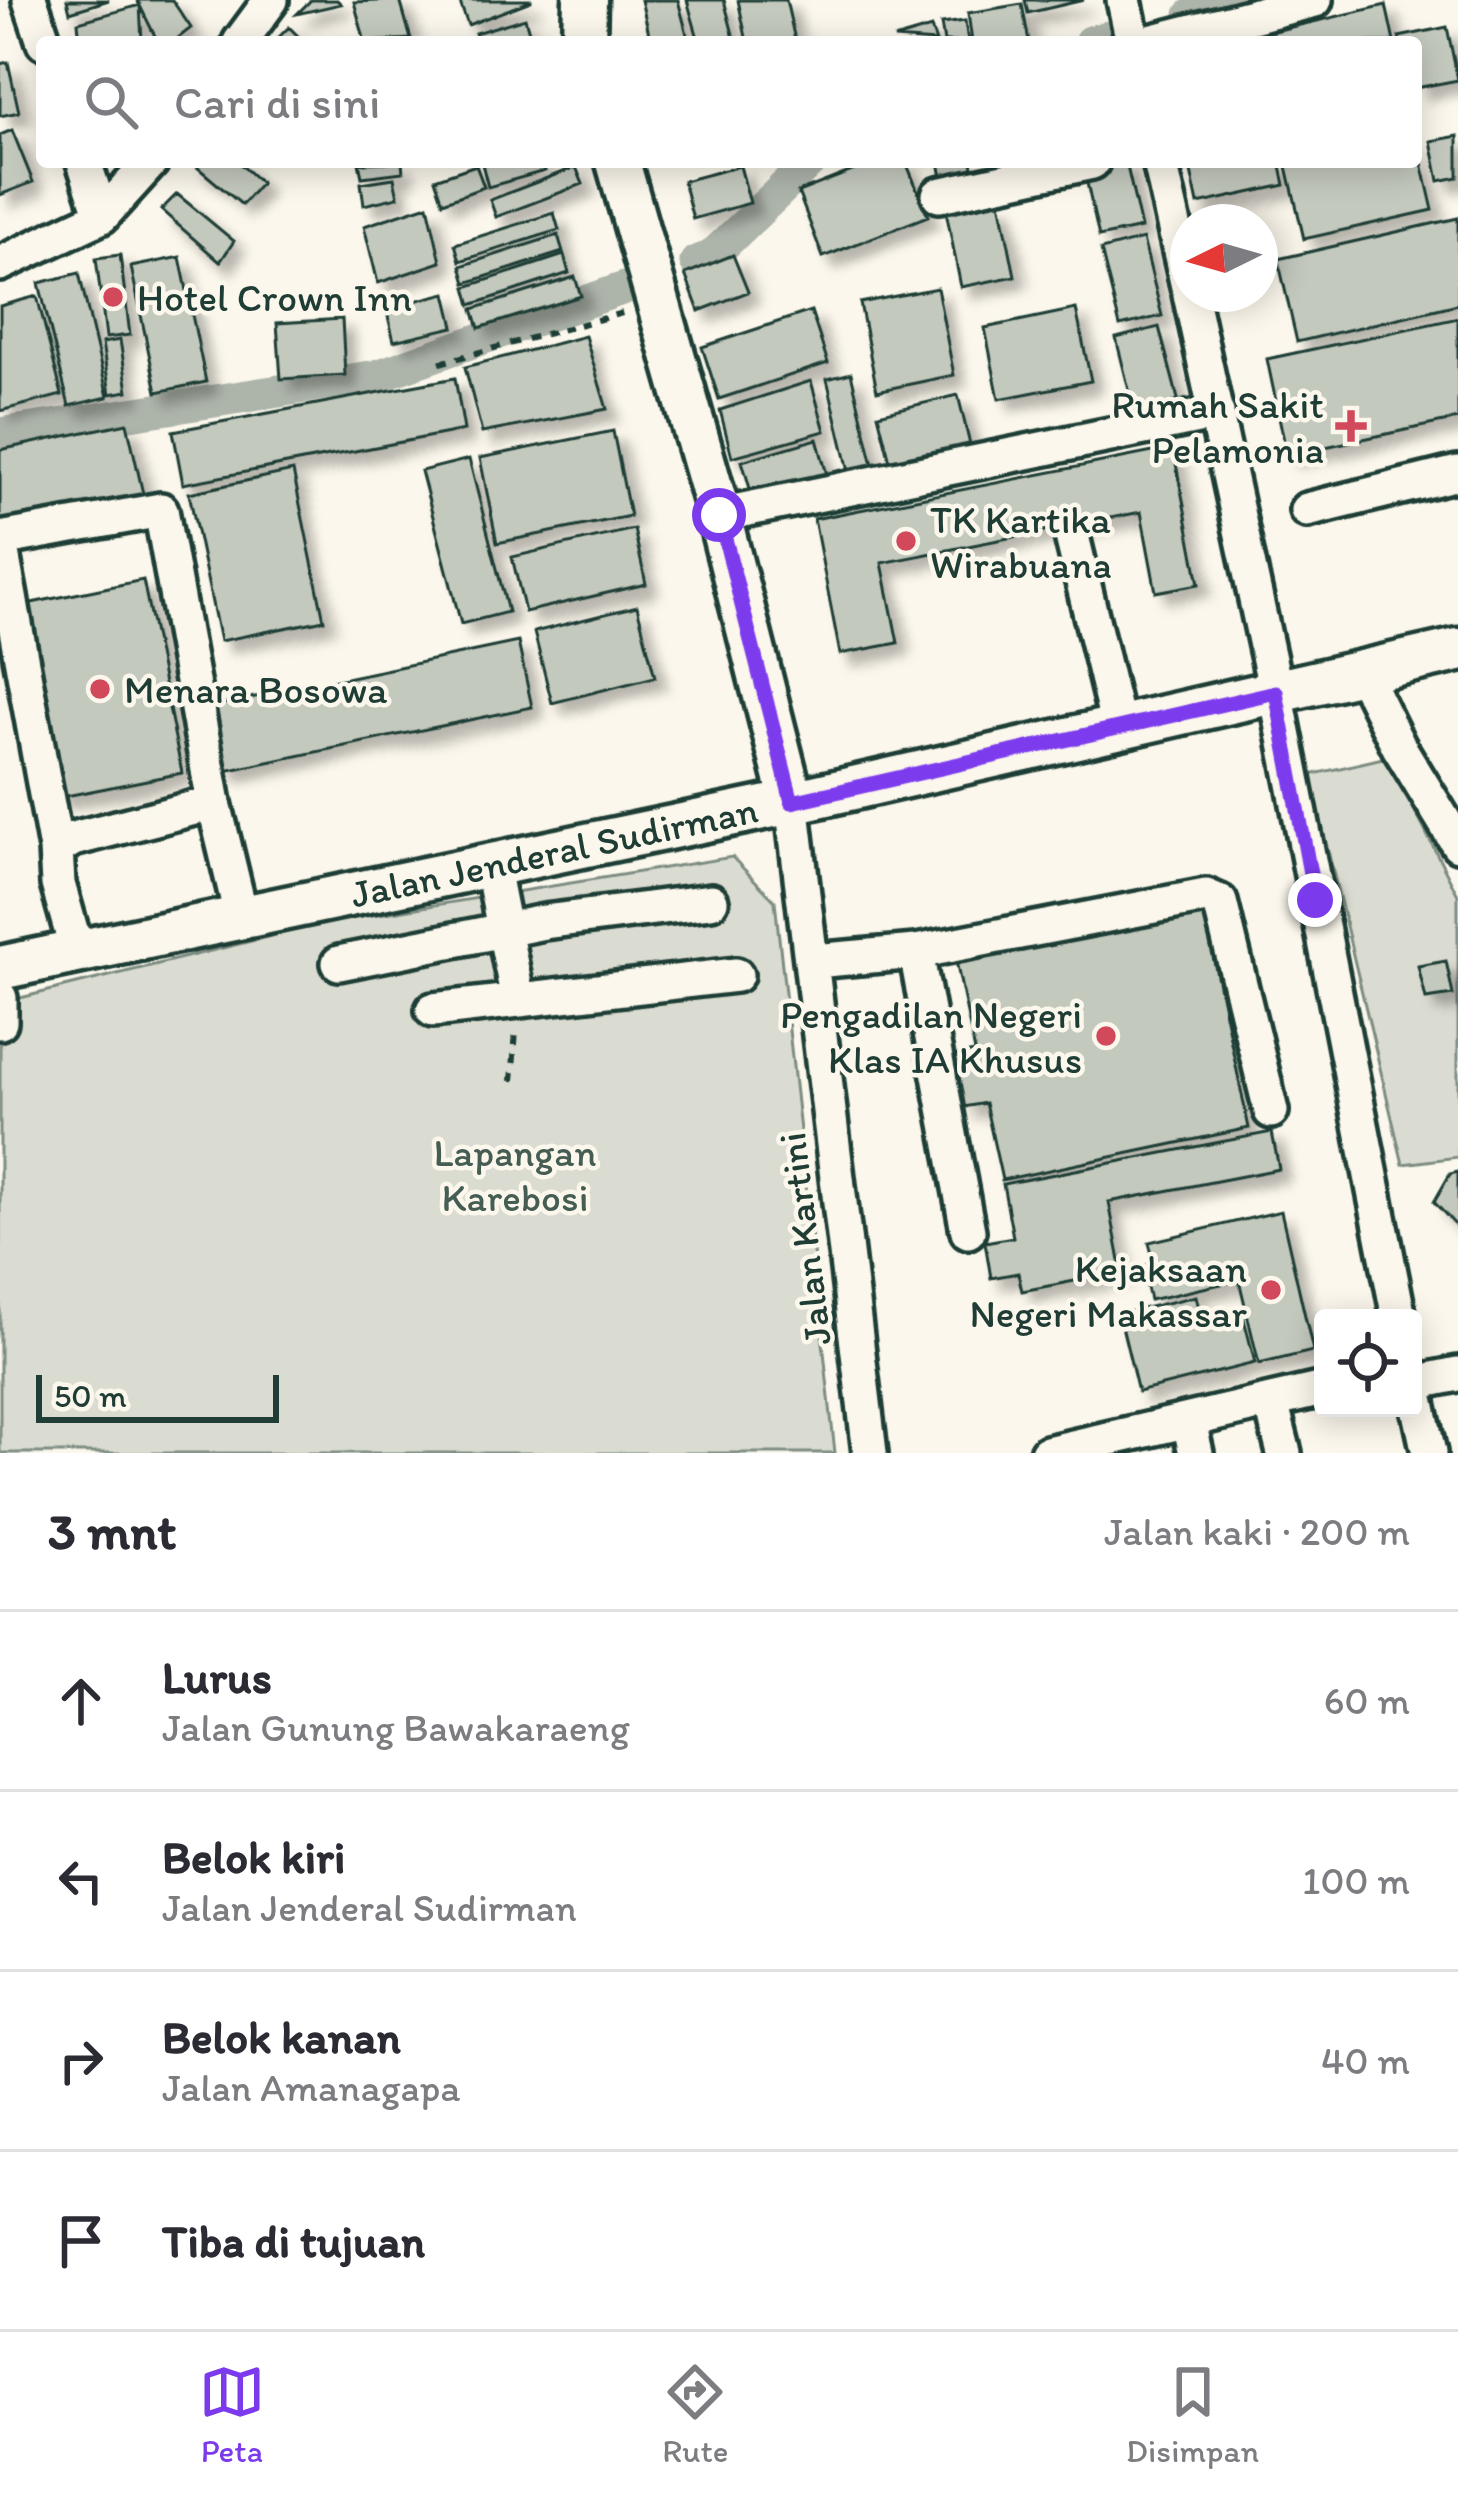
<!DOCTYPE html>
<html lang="id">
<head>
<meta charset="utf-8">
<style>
	body { margin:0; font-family:Itim,sans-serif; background:#f7f7f7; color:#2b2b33 }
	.controls { position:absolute; right:36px; bottom:36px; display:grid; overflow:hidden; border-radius:12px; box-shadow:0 6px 30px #0003 }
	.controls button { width:108px; height:108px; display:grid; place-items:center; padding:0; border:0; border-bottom:3px solid #e1e1e2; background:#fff; color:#2b2b33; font:60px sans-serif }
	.compass { position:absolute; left:1170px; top:204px; width:108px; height:108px; border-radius:50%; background:#fff; box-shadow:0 6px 30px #0003; rotate:265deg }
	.scale { position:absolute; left:36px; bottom:30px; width:243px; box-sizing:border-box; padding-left:12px; border:6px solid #1f3d34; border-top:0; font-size:33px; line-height:42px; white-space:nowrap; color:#1f3d34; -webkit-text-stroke:9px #fbf7ec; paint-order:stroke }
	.stop { position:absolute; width:36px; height:36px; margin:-27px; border:9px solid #7c3aed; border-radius:50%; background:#fff }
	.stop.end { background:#7c3aed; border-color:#fff; box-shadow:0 3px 12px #0008 }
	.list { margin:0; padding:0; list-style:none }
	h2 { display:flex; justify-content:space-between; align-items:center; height:156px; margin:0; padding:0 48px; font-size:51px }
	h2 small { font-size:39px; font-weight:400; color:#7c7c81 }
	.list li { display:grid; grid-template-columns:78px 1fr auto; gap:36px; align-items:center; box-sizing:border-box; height:180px; padding:0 48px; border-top:3px solid #e1e1e2 }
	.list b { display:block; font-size:45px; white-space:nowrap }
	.list p { margin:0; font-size:39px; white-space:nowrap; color:#7c7c81 }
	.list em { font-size:39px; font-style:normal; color:#7c7c81 }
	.icon { flex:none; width:66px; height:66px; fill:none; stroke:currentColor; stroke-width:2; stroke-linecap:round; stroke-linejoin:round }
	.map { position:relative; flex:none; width:1458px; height:1453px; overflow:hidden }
	.search { position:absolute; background:#fff; box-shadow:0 6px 30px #0003; left:36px; right:36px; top:36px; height:132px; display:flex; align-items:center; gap:30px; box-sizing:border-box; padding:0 42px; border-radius:12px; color:#7c7c81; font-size:45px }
	.sheet { height:876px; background:#fff }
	nav { display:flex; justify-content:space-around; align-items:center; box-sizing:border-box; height:168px; border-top:3px solid #e1e1e2; background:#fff; font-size:33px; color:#7c7c81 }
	nav a { display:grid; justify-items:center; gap:6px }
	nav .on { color:#7c3aed }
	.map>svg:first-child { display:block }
	.green { fill:#dbdcd1; stroke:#7d8c82; stroke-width:3 }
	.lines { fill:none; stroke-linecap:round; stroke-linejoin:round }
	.canal { stroke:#adb4aa; stroke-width:33 }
	.building { fill:#c4c9be; stroke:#1f3d34; stroke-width:3; filter:url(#shadow) }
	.minor-casing { stroke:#1f3d34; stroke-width:42 }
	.major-casing { stroke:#1f3d34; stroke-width:51 }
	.path { stroke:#1f3d34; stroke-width:6; stroke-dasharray:9 9; stroke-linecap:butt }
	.minor { stroke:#fbf7ec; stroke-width:33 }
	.major { stroke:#fbf7ec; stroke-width:42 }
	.route { stroke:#7c3aed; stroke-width:15 }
	.poi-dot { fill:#d1495b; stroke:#fbf7ec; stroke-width:4.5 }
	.labels { text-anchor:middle; stroke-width:9; stroke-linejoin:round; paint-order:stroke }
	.poi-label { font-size:39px; fill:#1f3d34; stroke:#fbf7ec; text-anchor:start }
	.street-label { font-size:39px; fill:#1f3d34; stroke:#fbf7ec }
	.park-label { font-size:39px; fill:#455d53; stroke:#fbf7ec }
</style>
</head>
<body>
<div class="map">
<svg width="1458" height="1453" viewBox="0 0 1458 1453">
	<defs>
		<filter id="shadow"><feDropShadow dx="11" dy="11" stdDeviation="6" flood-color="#0004"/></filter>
	</defs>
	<rect width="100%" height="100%" fill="#fbf7ec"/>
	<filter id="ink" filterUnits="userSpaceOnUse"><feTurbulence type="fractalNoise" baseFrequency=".00833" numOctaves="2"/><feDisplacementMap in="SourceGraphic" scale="24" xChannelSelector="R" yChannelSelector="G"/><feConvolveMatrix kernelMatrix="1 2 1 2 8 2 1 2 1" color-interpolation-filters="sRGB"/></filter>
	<g filter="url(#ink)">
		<path class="green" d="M1387 757 1458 895V1157L1403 1164 1310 775Z
			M732 857 775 901 835 1453H0V1003L324 923Z"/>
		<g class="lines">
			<path class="canal" d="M1191 15 1247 0
				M1090 42 1113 36
				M696 262 711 257 810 162
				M0 434 377 376 633 285"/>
		</g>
		<path class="building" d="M67 0H109L70 12Z
			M137 0H172L191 28 173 42H158Z
			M311 0H337L341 4 297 14Z
			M400 0 411 39 365 42 354 2Z
			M459 0H531V1L468 25Z
			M641 0H678L689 42H651Z
			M687 0H724L735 42H699Z
			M738 0H786L795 40 747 42Z
			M1025 0H1084L1028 13Z
			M1022 4 1029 42H972L968 13Z
			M140 5 142 41 80 42 78 22Z
			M1386 5 1394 42H1259L1257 35Z
			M525 18 532 42H478L475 33Z
			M965 21 968 42H944L941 24Z
			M289 27 304 42H274Z
			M1447 27 1458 80 1416 88V42H1400L1399 37Z
			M931 28 936 42 894 39Z
			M8 62 19 112 0 116V64Z
			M12 130 33 182 0 195V135Z
			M1458 136V177L1439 181 1431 141Z
			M1416 137 1433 210 1304 239 1286 162H1416Z
			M191 162H238L261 183 242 205Z
			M402 162 403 172 362 177 359 163Z
			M543 162 545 171 488 187 482 164Z
			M875 162H906L928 216 823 257 798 192Z
			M939 162H972L975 176 943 182Z
			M1097 162H1126L1141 228 1099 237 1083 165Z
			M1189 162H1280L1285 185 1198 204Z
			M476 165 484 187 443 202 435 179Z
			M740 166 750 203 693 219 683 181Z
			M576 167 583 184 496 217 490 200Z
			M394 178 398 197 364 205 361 183Z
			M177 194 234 241 220 262 161 210Z
			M1000 201 1015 276 961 287 946 211Z
			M428 205 441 262 378 283 364 226Z
			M554 213 559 230 460 261 455 244Z
			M1458 218V304L1297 342 1278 259Z
			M558 235 563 252 466 283 461 266Z
			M1143 239 1162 316 1120 326 1101 250Z
			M120 255 130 335 106 338 96 258Z
			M564 255 569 273 471 305 466 287Z
			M733 255 748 292 699 311 685 274Z
			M180 257 206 382 157 392 131 267Z
			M79 273 108 397 69 406 39 283Z
			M575 277 581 296 479 328 473 309Z
			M937 288 954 375 877 391 860 303Z
			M446 293 454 327 394 341 386 308Z
			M37 296 62 395 0 411V306Z
			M1076 309 1091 381 999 399 985 328Z
			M811 311 828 363 719 399 702 347Z
			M1458 318V419L1287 455 1267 359Z
			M342 319 345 375 281 379 277 323Z
			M1159 327 1179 403 1135 414 1116 338Z
			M585 336 607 409 482 433 465 367Z
			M120 340 128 391 110 394 102 343Z
			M851 373 873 465 849 471 827 379Z
			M455 378 464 430 183 484 173 431Z
			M811 381 825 431 732 457 720 410Z
			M958 395 970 445 891 465 878 414Z
			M127 423 146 507 0 539V450Z
			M613 431 630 516 497 543 480 458Z
			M817 439 828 478 753 499 742 461Z
			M1173 448 1199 584 1156 592 1141 512 882 563 898 643 840 654 814 519Z
			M469 459 508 612 461 624 421 471Z
			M293 471 324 620 220 641 189 493Z
			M634 529 646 584 525 612 512 557Z
			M143 580 182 773 56 798 17 606Z
			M637 606 655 677 552 703 534 632Z
			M518 642 532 707 225 771 212 706Z
			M1203 909 1249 1128 1002 1180 985 1103 964 1107 953 1056 975 1052 956 961Z
			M1446 961 1453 995 1426 999 1418 966Z
			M1272 1132 1279 1169 1109 1202 1122 1272 1022 1291 1018 1273 991 1278 985 1242 1013 1237 1003 1184Z
			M1458 1172V1228L1434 1202 1450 1174Z
			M1281 1211 1313 1351 1259 1364 1239 1280 1150 1300 1142 1266 1154 1263 1149 1242Z
			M1196 1296 1203 1325 1243 1315 1255 1363 1138 1392 1119 1314Z"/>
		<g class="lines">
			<g class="minor-casing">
				<path id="minor" d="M30 0 44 42
					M1124 0 1133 42
					M240 42 271 0
					M1150 42 1315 0
					M84 162 102 216
					M1160 162 1188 287
					M939 195 1092 162
					M0 264 102 216 151 162
					M1190 294 1276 692 1399 1318
					M1307 510 1458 473
					M719 515 1217 413
					M1071 532 1118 727
					M0 539 161 510 214 803 241 915
					M0 542 56 849
					M1362 672 1399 747 1458 844
					M792 802 870 1453
					M491 863 518 1000
					M77 951 58 884 56 849 73 839 214 803
					M916 952 1206 896 1220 902 1271 1111
					M814 961 916 952 968 1231
					M339 963 544 922 711 901
					M0 998V1022
					M433 1010 736 975
					M1413 1380 1429 1453
					M1414 1383 1458 1374
					M1271 1402 1284 1453
					M1189 1422 1196 1453
					M1047 1453 1323 1389"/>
			</g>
			<g class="major-casing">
				<path id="major" d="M584 42 585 0
					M618 162 719 515 792 802
					M0 968 792 802 1458 650"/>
			</g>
			<path class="path" d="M440 363 626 312
				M512 1081 516 1031"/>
			<use href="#minor" class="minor"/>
			<use href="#major" class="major"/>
		</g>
	</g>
	<g class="lines" filter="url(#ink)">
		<path class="route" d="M719 515 792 802 1276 692 1315 900"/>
	</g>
	<g class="poi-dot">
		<circle cx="113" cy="297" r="12"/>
		<path d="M1345 408h12v12h12v12h-12v12h-12v-12h-12v-12h12z"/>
		<circle cx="906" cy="541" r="12"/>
		<circle cx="100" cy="689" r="12"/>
		<circle cx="1106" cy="1036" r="12"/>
		<circle cx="1271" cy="1290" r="12"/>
	</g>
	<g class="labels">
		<g class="poi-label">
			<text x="137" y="311">Hotel Crown Inn</text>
			<text x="1324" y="418" text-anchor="end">Rumah Sakit<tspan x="1324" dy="45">Pelamonia</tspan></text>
			<text x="930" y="533">TK Kartika<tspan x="930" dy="45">Wirabuana</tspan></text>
			<text x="124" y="703">Menara Bosowa</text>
			<text x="1082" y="1028" text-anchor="end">Pengadilan Negeri<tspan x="1082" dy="45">Klas IA Khusus</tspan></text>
			<text x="1247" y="1282" text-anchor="end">Kejaksaan<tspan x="1247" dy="45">Negeri Makassar</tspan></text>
		</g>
		<g class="street-label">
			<text transform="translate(554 851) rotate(-12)" y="14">Jalan Jenderal Sudirman</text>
			<text transform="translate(804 1239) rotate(-97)" y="14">Jalan Kartini</text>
		</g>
		<g class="park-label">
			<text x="515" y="1166">Lapangan<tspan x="515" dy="45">Karebosi</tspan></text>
		</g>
	</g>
</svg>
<div class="controls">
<button><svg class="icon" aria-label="locate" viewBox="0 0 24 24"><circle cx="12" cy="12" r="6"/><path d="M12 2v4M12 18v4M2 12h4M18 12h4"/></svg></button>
</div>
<svg class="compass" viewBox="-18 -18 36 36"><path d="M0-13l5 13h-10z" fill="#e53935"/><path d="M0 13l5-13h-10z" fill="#7c7c81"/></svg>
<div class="scale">50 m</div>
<div class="stop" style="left:719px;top:515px"></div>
<div class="stop end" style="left:1315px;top:900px"></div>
<div class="search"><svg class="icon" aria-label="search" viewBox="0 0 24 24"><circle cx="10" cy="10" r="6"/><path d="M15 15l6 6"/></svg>Cari di sini</div>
</div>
<section class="sheet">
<h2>3 mnt<small>Jalan kaki · 200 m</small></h2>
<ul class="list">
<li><svg class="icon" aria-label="ahead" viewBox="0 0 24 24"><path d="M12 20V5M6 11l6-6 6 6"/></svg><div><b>Lurus</b><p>Jalan Gunung Bawakaraeng</p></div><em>60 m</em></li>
<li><svg class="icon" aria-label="left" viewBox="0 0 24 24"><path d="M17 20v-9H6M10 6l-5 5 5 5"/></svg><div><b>Belok kiri</b><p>Jalan Jenderal Sudirman</p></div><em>100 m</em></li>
<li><svg class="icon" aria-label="right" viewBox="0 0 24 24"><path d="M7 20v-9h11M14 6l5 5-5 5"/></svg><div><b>Belok kanan</b><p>Jalan Amanagapa</p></div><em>40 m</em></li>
<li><svg class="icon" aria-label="arrive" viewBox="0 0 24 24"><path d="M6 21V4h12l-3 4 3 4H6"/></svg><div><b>Tiba di tujuan</b></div></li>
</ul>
</section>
<nav>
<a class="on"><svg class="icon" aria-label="map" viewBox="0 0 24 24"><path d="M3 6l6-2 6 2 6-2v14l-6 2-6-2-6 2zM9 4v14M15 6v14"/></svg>Peta</a>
<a><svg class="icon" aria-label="directions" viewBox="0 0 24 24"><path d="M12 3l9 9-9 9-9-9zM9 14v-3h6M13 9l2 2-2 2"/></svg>Rute</a>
<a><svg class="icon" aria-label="saved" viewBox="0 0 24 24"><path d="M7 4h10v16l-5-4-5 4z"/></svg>Disimpan</a>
</nav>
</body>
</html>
